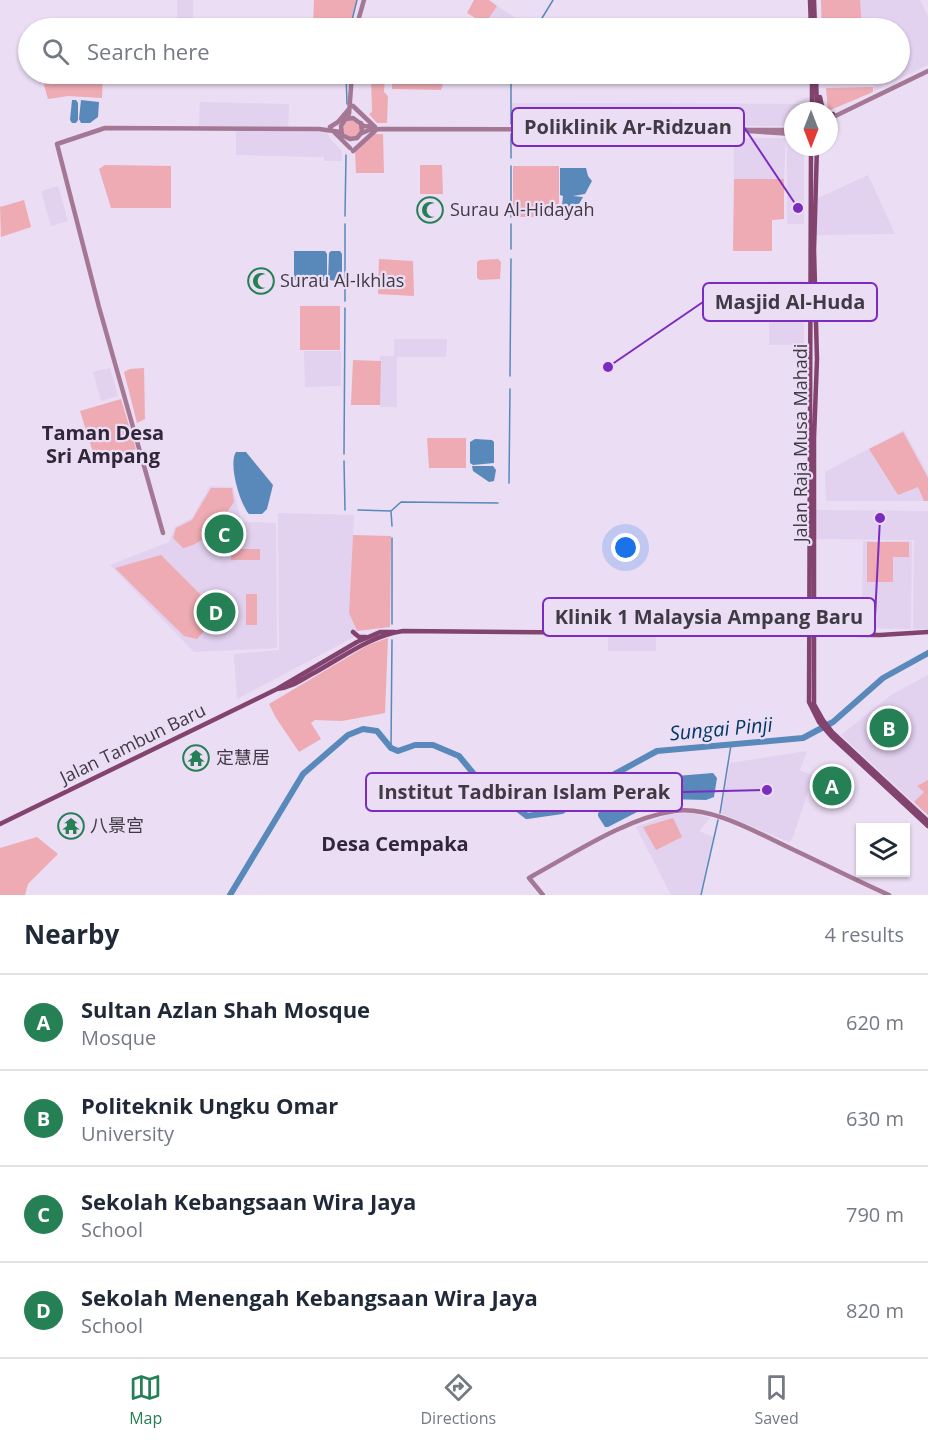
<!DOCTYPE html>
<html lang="en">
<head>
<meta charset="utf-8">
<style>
	body { margin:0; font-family:"Open Sans","Noto Sans SC",sans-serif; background:#f6f6f7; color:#1f2937 }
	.controls { position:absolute; right:18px; bottom:18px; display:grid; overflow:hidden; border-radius:0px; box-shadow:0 2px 4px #0004 }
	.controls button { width:54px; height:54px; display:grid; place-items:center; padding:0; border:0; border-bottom:2px solid #e0e1e3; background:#fff; color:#1f2937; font:30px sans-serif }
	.compass { position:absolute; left:784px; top:102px; width:54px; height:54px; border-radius:50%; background:#fff; box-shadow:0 2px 4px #0004; rotate:180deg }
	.you { position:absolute; left:626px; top:548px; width:21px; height:21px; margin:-15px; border:4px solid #fff; border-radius:50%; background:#1a73e8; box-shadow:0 0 0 9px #1a73e833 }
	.badge { display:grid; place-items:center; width:39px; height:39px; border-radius:50%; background:#268055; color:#fff; font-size:20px; font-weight:700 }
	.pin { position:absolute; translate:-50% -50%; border:3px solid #fff; box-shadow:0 2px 6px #0006 }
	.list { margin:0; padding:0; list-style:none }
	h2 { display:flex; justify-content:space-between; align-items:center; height:78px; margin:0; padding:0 24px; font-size:26px }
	h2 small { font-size:20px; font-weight:400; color:#747a83 }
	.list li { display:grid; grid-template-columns:39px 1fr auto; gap:18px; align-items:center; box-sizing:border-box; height:96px; padding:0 24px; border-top:2px solid #e0e1e3 }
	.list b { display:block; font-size:22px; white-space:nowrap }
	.list p { margin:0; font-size:20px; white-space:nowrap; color:#747a83 }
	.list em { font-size:20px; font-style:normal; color:#747a83 }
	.icon { flex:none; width:33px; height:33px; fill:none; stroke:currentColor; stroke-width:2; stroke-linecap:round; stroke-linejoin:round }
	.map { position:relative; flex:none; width:928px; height:895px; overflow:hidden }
	.search { position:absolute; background:#fff; box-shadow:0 2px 4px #0004; left:18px; right:18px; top:18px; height:66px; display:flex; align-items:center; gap:15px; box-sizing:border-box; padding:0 21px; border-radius:33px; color:#747a83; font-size:22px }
	.sheet { height:462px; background:#fff }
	nav { display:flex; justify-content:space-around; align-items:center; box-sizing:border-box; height:84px; border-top:2px solid #e0e1e3; background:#fff; font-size:16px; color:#747a83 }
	nav a { display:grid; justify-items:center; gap:3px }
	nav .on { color:#268055 }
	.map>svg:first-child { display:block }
	.built { fill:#e2d1ef }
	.green { fill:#eeabb3 }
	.water { fill:#5889ba }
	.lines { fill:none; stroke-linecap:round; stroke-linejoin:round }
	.stream { stroke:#5889ba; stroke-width:1.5 }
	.river { stroke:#5889ba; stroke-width:6 }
	.tertiary { stroke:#a47894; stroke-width:4.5 }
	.secondary { stroke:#82436e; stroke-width:4.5 }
	.labels { text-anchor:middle; stroke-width:4.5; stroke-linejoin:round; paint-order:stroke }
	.poi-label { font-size:18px; fill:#3f3a43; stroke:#eaddf4; text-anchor:start }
	.street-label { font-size:18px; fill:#3f3a43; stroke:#eaddf4 }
	.neighbourhood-label { font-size:20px; font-weight:bold; fill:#312739; stroke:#eaddf4 }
	.water-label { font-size:20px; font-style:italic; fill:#003967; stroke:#eaddf4 }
	.leader { fill:none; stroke:#7b2cbf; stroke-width:2 }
	.callout-dot { fill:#7b2cbf; stroke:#eaddf4; stroke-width:2 }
	.callout { fill:#eaddf4; stroke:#7b2cbf; stroke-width:2 }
	.callout-label { font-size:20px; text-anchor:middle; font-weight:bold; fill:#3f3a43 }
</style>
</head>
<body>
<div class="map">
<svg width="928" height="895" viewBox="0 0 928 895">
	<rect width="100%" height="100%" fill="#eaddf4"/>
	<path class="built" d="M177 0H193V18H177Z
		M821 0H920L928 17V65L874 91V74H900V28H821Z
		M497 6 516 18 509 28H491L485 24Z
		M200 102 289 104 288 129 327 132 330 139 342 151V161H324V157L236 155V129L199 128Z
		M511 103 808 104V111H793V126L511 125Z
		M787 137H793V147H804V224H787Z
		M734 138H786L784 179H734Z
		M868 175 895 234 815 235 816 199Z
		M58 186 68 221 51 226 41 191Z
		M769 281H804V345H769Z
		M394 339H447L446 357H397V407H380V356H394Z
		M304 351H341V386L305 387Z
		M110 368 118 396 101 401 93 372Z
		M904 430 928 475V501H826L825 472Z
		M210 486 233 487 241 522 276 523 277 648 194 652 110 565 169 542 175 527 192 518Z
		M816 510 928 511V629H913L914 540 816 539Z
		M278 513 354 515 349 613 358 635 237 699 234 654 279 650Z
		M863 541H912L911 629 862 628Z
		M608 613H685V634H656V651H608Z
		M928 675V816L841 735 891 695Z
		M807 751 800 770 813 776 793 837 789 842 720 813 730 763Z
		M693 813 710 818 699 831 713 837 700 895H671L636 827 670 814Z"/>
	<path class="green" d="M314 0H357L350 28H313Z
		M474 0H489L497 6 485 24 467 13Z
		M821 0H860L862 28H822Z
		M41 74H103L102 98 68 96 48 99Z
		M392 74H427L443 85 441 90 392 89Z
		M509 74H563L562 83H527Z
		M371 77H385L384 92 388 96 387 123H377L369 114 372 112Z
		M873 87V92L828 111 826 88Z
		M343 129a9 9 0 1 1 18 0a9 9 0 1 1-18 0Z
		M374 134H383L384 173H356L355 151Z
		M105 165 171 166V208H111L99 169Z
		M420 165H442L443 194H420Z
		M513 166H559V217H513Z
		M734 179H784V219L772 220V251H733Z
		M24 200 31 227 1 237 0 207Z
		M379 259 413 261 414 296 378 294Z
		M498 259 501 262 500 279 480 280 477 278V262L480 260Z
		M300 306H340V350H300Z
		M353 360 381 361 380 405H351Z
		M144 368 145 419 137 423 124 372 130 369Z
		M121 399 136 449 96 462 80 411Z
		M903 432 928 478V501H924L918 487 898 495 869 449Z
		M427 438H466V468H429Z
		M211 488H232L234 502C221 521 208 543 183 548L173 538 176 528 192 520Z
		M353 535 391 536 390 627 357 631 349 613Z
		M867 542H909V557H893V582H867Z
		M231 549H260V560H231Z
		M161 555 215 609 214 620 197 639 184 636 115 568Z
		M246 594H257V625H246Z
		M388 638 385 713 342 721 315 720 311 723 321 739 299 752 276 718 269 704 368 645Z
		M928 780V815L914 802 924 792 917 786Z
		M673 818 682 837 656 850 643 827Z
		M37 837 58 854 28 884 25 895H0V848Z"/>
	<path class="water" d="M72 100H76L78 103V120L76 123H72L70 120Z
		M81 100 99 102 98 117 90 123H81L79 119Z
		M560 168H586L588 176 592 181 585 194 573 196 583 197 572 216 561 215 563 196 560 195Z
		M294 251H325L327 254V279L325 281 294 280Z
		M331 251H340L342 254V279L339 281 328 280 329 253Z
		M475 439 492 440 494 442V463L473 465 470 463V442Z
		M236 452H246L273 485 267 509 262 514H249C240 504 228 464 236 452Z
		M472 466H493L496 470 494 481 489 482 473 471Z
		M713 773 717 778 714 797 706 800 666 799 651 806C645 803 641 795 641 789L664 777Z
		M630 794 636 795 642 805 641 810 608 827H605L598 816V813Z"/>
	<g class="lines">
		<path class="stream" d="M350 28 357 0
			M536 28 553 0
			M346 74 347 104
			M512 77V74
			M511 124V83
			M511 134V158
			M511 166V217
			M345 216 346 155
			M511 224V249
			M345 301V224
			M510 376 511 259
			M344 454 345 308
			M344 461 345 510
			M509 483 510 389
			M358 510 391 511
			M392 526 391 511 401 502 498 503
			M392 538V624
			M391 748 392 640
			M720 813 731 745
			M701 895 718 820"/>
		<path class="river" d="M230 895 303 774 348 735 363 729 377 731 391 748 398 751 415 745H433L459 756 478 779 527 816 562 811 613 775 657 751 803 738 833 722 883 678 928 653"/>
		<path class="tertiary" d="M356 28 364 0
			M352 74 349 114 341 126 342 135 350 139 357 138 362 132 361 123
			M353 106 375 127
			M347 119 353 118 364 126 374 127
			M829 119 928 71
			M330 127 338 122 349 109
			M333 131 350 148
			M748 131 793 134
			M360 134 369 130 382 129 793 130
			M353 151 376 130
			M163 533 99 307 57 144 105 128 319 129 341 132
			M543 895 529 878 534 875C576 852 627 818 674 811 712 805 761 835 794 850 826 865 857 881 889 895"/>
		<path class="secondary" d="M810 0 811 28
			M814 0 815 28
			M812 74V111
			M816 74 817 111
			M820 97 823 111
			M829 115 833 114
			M811 147 809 702 819 722 831 736 928 826
			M817 147 814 250 817 359 814 438V704L823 720 833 733 928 821
			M353 632 359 637H366
			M277 689C290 688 301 680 312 674 342 658 369 636 403 631L880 635 928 632
			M0 824 277 689 357 642 380 632H395"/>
	</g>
	<defs>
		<g id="mosque-ring" transform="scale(1.35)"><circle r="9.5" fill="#eaddf4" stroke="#268055" stroke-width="1.5"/><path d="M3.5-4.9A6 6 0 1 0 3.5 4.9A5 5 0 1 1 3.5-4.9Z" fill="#268055"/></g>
		<g id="temple-ring" transform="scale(1.35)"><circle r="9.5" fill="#eaddf4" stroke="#268055" stroke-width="1.5"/><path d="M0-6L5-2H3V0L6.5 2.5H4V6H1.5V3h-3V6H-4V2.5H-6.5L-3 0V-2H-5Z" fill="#268055"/></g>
	</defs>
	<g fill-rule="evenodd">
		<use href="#mosque-ring" x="430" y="210"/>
		<use href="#mosque-ring" x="261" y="281"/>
		<use href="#temple-ring" x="196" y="758"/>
		<use href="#temple-ring" x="71" y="826"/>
	</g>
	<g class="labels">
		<g class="poi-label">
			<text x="450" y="216">Surau Al-Hidayah</text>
			<text x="280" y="287">Surau Al-Ikhlas</text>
			<text x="216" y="764">定慧居</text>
			<text x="90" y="832">八景宫</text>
		</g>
		<g class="street-label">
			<text transform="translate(801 443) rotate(-90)" y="6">Jalan Raja Musa Mahadi</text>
			<text transform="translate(133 744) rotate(-26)" y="6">Jalan Tambun Baru</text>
		</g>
		<g class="neighbourhood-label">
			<text x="103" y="440">Taman Desa<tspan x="103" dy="23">Sri Ampang</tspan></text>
			<text x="395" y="851">Desa Cempaka</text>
		</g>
		<g class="water-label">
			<text transform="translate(721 729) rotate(-5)" y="7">Sungai Pinji</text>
		</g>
	</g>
	<path class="leader" d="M798 208L744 127M608 367L703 302M880 518L875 617M767 790L682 792"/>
	<g class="callout-dot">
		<circle cx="798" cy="208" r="6"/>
		<circle cx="608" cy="367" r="6"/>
		<circle cx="880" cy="518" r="6"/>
		<circle cx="767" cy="790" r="6"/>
	</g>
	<g class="callout">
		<rect x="512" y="108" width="232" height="38" rx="6"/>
		<rect x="703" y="283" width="174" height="38" rx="6"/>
		<rect x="543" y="598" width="332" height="38" rx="6"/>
		<rect x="366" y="773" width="316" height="38" rx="6"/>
	</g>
	<g class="callout-label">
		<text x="628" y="134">Poliklinik Ar-Ridzuan</text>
		<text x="790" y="309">Masjid Al-Huda</text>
		<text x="709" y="624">Klinik 1 Malaysia Ampang Baru</text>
		<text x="524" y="799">Institut Tadbiran Islam Perak</text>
	</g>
</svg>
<div class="controls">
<button><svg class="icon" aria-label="layers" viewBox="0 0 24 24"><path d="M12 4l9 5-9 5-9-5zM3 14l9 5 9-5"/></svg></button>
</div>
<svg class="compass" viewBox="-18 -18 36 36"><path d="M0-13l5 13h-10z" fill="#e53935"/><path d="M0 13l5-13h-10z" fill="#747a83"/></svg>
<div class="you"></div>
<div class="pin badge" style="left:832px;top:786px">A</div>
<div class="pin badge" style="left:889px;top:728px">B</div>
<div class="pin badge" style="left:224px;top:534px">C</div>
<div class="pin badge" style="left:216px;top:612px">D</div>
<div class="search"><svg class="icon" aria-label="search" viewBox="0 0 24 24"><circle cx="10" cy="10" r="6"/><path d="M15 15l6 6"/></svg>Search here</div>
</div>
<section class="sheet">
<h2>Nearby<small>4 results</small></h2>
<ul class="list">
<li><span class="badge">A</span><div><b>Sultan Azlan Shah Mosque</b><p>Mosque</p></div><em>620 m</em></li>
<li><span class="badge">B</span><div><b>Politeknik Ungku Omar</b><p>University</p></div><em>630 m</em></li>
<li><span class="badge">C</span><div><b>Sekolah Kebangsaan Wira Jaya</b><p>School</p></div><em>790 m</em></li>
<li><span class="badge">D</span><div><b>Sekolah Menengah Kebangsaan Wira Jaya</b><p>School</p></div><em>820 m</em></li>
</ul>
</section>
<nav>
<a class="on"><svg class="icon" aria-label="map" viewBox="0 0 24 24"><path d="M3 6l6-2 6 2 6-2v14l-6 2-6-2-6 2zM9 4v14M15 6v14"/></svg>Map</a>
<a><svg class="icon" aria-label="directions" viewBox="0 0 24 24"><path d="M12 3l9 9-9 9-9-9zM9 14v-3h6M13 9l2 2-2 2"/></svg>Directions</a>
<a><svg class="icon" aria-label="saved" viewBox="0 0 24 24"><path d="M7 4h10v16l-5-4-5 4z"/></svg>Saved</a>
</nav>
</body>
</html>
